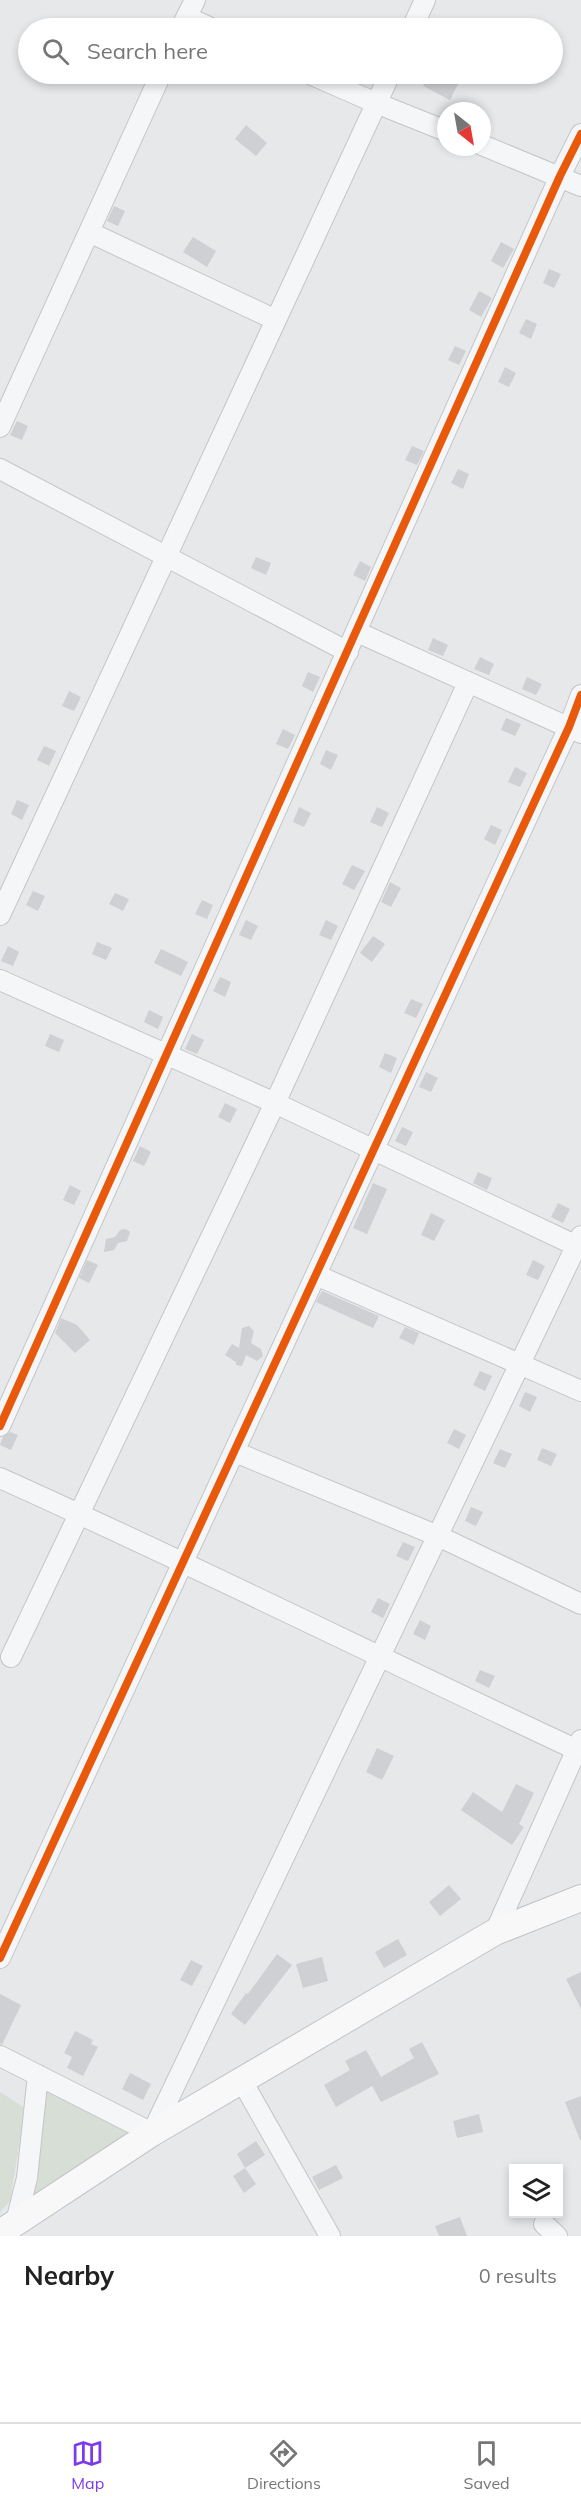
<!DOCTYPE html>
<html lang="en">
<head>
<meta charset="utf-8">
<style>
	body { margin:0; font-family:Mulish,sans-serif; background:#f6f6f6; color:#222 }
	.controls { position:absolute; right:18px; bottom:18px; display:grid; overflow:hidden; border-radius:0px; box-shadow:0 3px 9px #0003 }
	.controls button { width:54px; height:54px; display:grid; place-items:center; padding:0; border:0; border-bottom:2px solid #e0e0e0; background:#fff; color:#222; font:30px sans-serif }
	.compass { position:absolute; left:437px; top:102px; width:54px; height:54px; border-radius:50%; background:#fff; box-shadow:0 3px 9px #0003; rotate:149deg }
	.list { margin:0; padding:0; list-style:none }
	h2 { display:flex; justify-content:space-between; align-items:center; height:78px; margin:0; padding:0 24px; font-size:26px }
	h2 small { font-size:20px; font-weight:400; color:#767676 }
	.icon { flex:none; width:33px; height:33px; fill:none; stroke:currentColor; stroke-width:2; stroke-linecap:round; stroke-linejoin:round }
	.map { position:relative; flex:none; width:581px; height:2236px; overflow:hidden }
	.search { position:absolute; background:#fff; box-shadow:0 3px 9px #0003; left:18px; right:18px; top:18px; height:66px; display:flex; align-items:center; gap:15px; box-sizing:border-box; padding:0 21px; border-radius:33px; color:#767676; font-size:22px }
	.sheet { height:186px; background:#fff }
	nav { display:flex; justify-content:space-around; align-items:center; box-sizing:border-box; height:84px; border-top:2px solid #e0e0e0; background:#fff; font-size:16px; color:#767676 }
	nav a { display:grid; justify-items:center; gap:3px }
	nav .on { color:#7c3aed }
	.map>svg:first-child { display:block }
	.green { fill:#d6ded5 }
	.building { fill:#ced0d3 }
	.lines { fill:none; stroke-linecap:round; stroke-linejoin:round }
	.minor-casing { stroke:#c4c6c8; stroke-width:22 }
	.major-casing { stroke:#c1c4c8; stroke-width:28 }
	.minor { stroke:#f5f6f7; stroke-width:20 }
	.major { stroke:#f8f8f8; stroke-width:26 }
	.cycleway-casing { stroke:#f4f6f9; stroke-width:11 }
	.cycleway { stroke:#e8590c; stroke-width:8 }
</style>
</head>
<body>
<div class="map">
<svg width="581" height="2236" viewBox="0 0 581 2236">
	<rect width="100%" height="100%" fill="#e6e8ea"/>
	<path class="green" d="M42 2082 130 2128 132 2136 25 2210Z
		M0 2092 25 2108 10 2201 0 2212Z"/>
	<path class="building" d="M429 74H463L450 100 423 86Z
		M246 125 267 143 256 156 235 139Z
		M114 206 125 211 118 226 107 221Z
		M193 237 216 251 207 267 183 252Z
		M501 242 514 249 503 268 491 261Z
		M549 269 561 274 554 288 543 283Z
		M479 291 492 298 481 317 469 310Z
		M526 319 537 324 531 339 519 333Z
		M455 346 466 351 459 365 448 360Z
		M505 367 516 373 509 387 498 382Z
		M17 421 28 426 22 440 10 435Z
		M412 446 424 451 417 465 405 460Z
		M458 469 469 474 463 489 451 483Z
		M256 557 271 563 266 575 251 568Z
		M360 561 371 567 365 581 353 575Z
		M433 638 448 645 443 656 428 650Z
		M480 657 494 664 489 675 474 669Z
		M308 672 320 677 313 692 302 686Z
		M527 677 542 684 536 695 522 689Z
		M69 691 81 697 74 711 62 706Z
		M506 718 521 724 515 736 501 730Z
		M283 729 295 735 288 749 276 744Z
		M44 746 56 751 49 766 37 760Z
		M326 750 338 755 331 770 320 764Z
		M515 767 527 773 520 787 508 782Z
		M17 800 29 805 22 820 11 814Z
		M299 807 311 813 304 827 293 822Z
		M377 807 389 813 382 827 370 822Z
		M491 825 502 830 495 845 484 839Z
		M352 865 365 871 354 890 342 884Z
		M390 882 401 888 391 907 381 902Z
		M33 891 45 896 38 911 26 905Z
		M115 893 129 899 123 911 109 904Z
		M202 900 213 905 207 919 195 914Z
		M246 920 258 926 251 940 239 935Z
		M326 920 338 926 331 940 319 935Z
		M373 936 385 944 372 962 360 953Z
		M97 942 112 948 106 960 92 954Z
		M8 946 19 952 13 966 1 961Z
		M161 949 188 962 181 976 154 963Z
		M220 977 231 982 225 997 213 991Z
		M411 999 423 1004 416 1018 404 1013Z
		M149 1010 163 1017 158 1029 144 1022Z
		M50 1034 64 1040 59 1052 45 1046Z
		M192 1034 204 1040 197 1054 185 1049Z
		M385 1053 397 1058 391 1073 379 1067Z
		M426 1072 438 1078 431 1092 419 1087Z
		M225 1103 237 1109 230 1123 218 1117Z
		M402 1127 413 1132 406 1146 395 1141Z
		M140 1146 151 1152 144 1166 133 1161Z
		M478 1172 492 1178 487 1190 473 1183Z
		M373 1183 387 1189 367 1234 353 1228Z
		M70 1185 81 1191 74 1205 63 1200Z
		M558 1203 570 1209 563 1223 551 1217Z
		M431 1213 445 1220 434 1241 421 1235Z
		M126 1229 130 1232 127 1241 118 1243 114 1250 104 1252 106 1239 115 1237 120 1230Z
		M87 1260 98 1265 89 1283 79 1278Z
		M533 1260 545 1266 538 1280 526 1275Z
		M322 1291 379 1316 373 1328 316 1302Z
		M61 1318 77 1325 90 1340 75 1353 55 1333Z
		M249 1326 254 1331 251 1343 261 1349 263 1356 257 1361 246 1355 242 1366 236 1365V1362L225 1355 232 1344 239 1348 242 1328Z
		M405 1327 419 1333 414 1345 399 1338Z
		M480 1371 492 1376 485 1391 473 1385Z
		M525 1392 537 1397 530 1412 519 1406Z
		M454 1429 466 1435 459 1449 447 1443Z
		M10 1432 18 1435 11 1450 0 1445 3 1437Z
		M542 1448 557 1454 551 1466 537 1460Z
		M500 1449 512 1454 505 1468 493 1463Z
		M471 1507 483 1512 476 1526 465 1521Z
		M403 1542 415 1547 408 1561 396 1556Z
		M378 1598 390 1604 383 1618 371 1612Z
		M420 1620 431 1626 425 1640 413 1634Z
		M480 1670 495 1676 489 1688 475 1681Z
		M377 1748 394 1756 382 1780 366 1772Z
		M516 1784 534 1793 519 1824 524 1827 512 1845 461 1810 473 1792 502 1812Z
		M449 1885 461 1899 440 1916 429 1902Z
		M398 1939 407 1955 384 1968 375 1952Z
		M277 1954 292 1965 245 2025 231 2014 246 1993 248 1994Z
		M322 1957 328 1981 303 1988 296 1964Z
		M191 1960 203 1966 192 1986 180 1980Z
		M581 1972V2009L566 1979Z
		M0 1994 21 2005 2 2045 0 2044Z
		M75 2031 93 2040 91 2044 98 2047 83 2076 67 2068 72 2057 64 2053Z
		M422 2042 439 2074 381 2102 372 2086 336 2107 324 2085 350 2070 345 2061 366 2050 381 2077 414 2058 409 2049Z
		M130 2073 151 2084 143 2100 122 2089Z
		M581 2096V2140H580L565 2102Z
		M479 2114 483 2132 457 2138 453 2121Z
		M256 2141 265 2155 245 2168 237 2154Z
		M336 2165 343 2178 319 2190 312 2177Z
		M245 2168 256 2184 244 2193 233 2176Z
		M460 2217 467 2236H439L435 2226Z"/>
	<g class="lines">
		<g class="minor-casing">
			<path id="minor" d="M187 17 211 28
				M181 28 195 0
				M412 28 425 0
				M310 74 376 103 446 131
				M482 145 581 186
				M89 232 276 320
				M0 427 161 74
				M0 469 348 652
				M357 632 581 733
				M0 915 390 74
				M0 980 275 1103 581 1248
				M316 1275 581 1391
				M0 1426 560 176 581 134
				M235 1452 438 1536 581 1604
				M0 1478C194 1565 384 1660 577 1750
				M11 1657 275 1103 468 683
				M495 1932 581 1740
				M0 1958 569 727 581 695
				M0 2056 152 2133 581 1236
				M242 2081 330 2236
				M16 2222 27 2178 38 2075
				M544 2224 557 2236"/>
		</g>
		<g class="major-casing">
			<path id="major" d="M0 2233 152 2133 495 1932 581 1898"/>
		</g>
		<use href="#minor" class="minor"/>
		<use href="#major" class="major"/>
		<g class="cycleway-casing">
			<path id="cycleway" d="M0 1426 560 176 581 134
				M0 1958 569 727 581 695"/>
		</g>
		<use href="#cycleway" class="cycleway"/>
	</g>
</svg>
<div class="controls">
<button><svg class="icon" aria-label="layers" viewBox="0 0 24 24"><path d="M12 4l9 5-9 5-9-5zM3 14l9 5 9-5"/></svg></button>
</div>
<svg class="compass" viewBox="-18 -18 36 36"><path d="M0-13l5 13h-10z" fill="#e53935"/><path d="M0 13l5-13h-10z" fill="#767676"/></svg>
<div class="search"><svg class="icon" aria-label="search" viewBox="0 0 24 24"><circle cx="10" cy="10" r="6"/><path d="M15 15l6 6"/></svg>Search here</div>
</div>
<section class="sheet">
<h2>Nearby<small>0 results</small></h2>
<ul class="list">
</ul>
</section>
<nav>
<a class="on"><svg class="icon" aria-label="map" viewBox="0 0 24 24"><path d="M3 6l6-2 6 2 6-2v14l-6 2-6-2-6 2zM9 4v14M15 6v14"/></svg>Map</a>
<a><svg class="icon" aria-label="directions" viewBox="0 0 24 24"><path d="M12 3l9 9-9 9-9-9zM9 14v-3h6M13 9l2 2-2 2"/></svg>Directions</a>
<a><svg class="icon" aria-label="saved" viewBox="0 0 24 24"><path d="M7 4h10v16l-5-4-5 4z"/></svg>Saved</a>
</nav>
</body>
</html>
